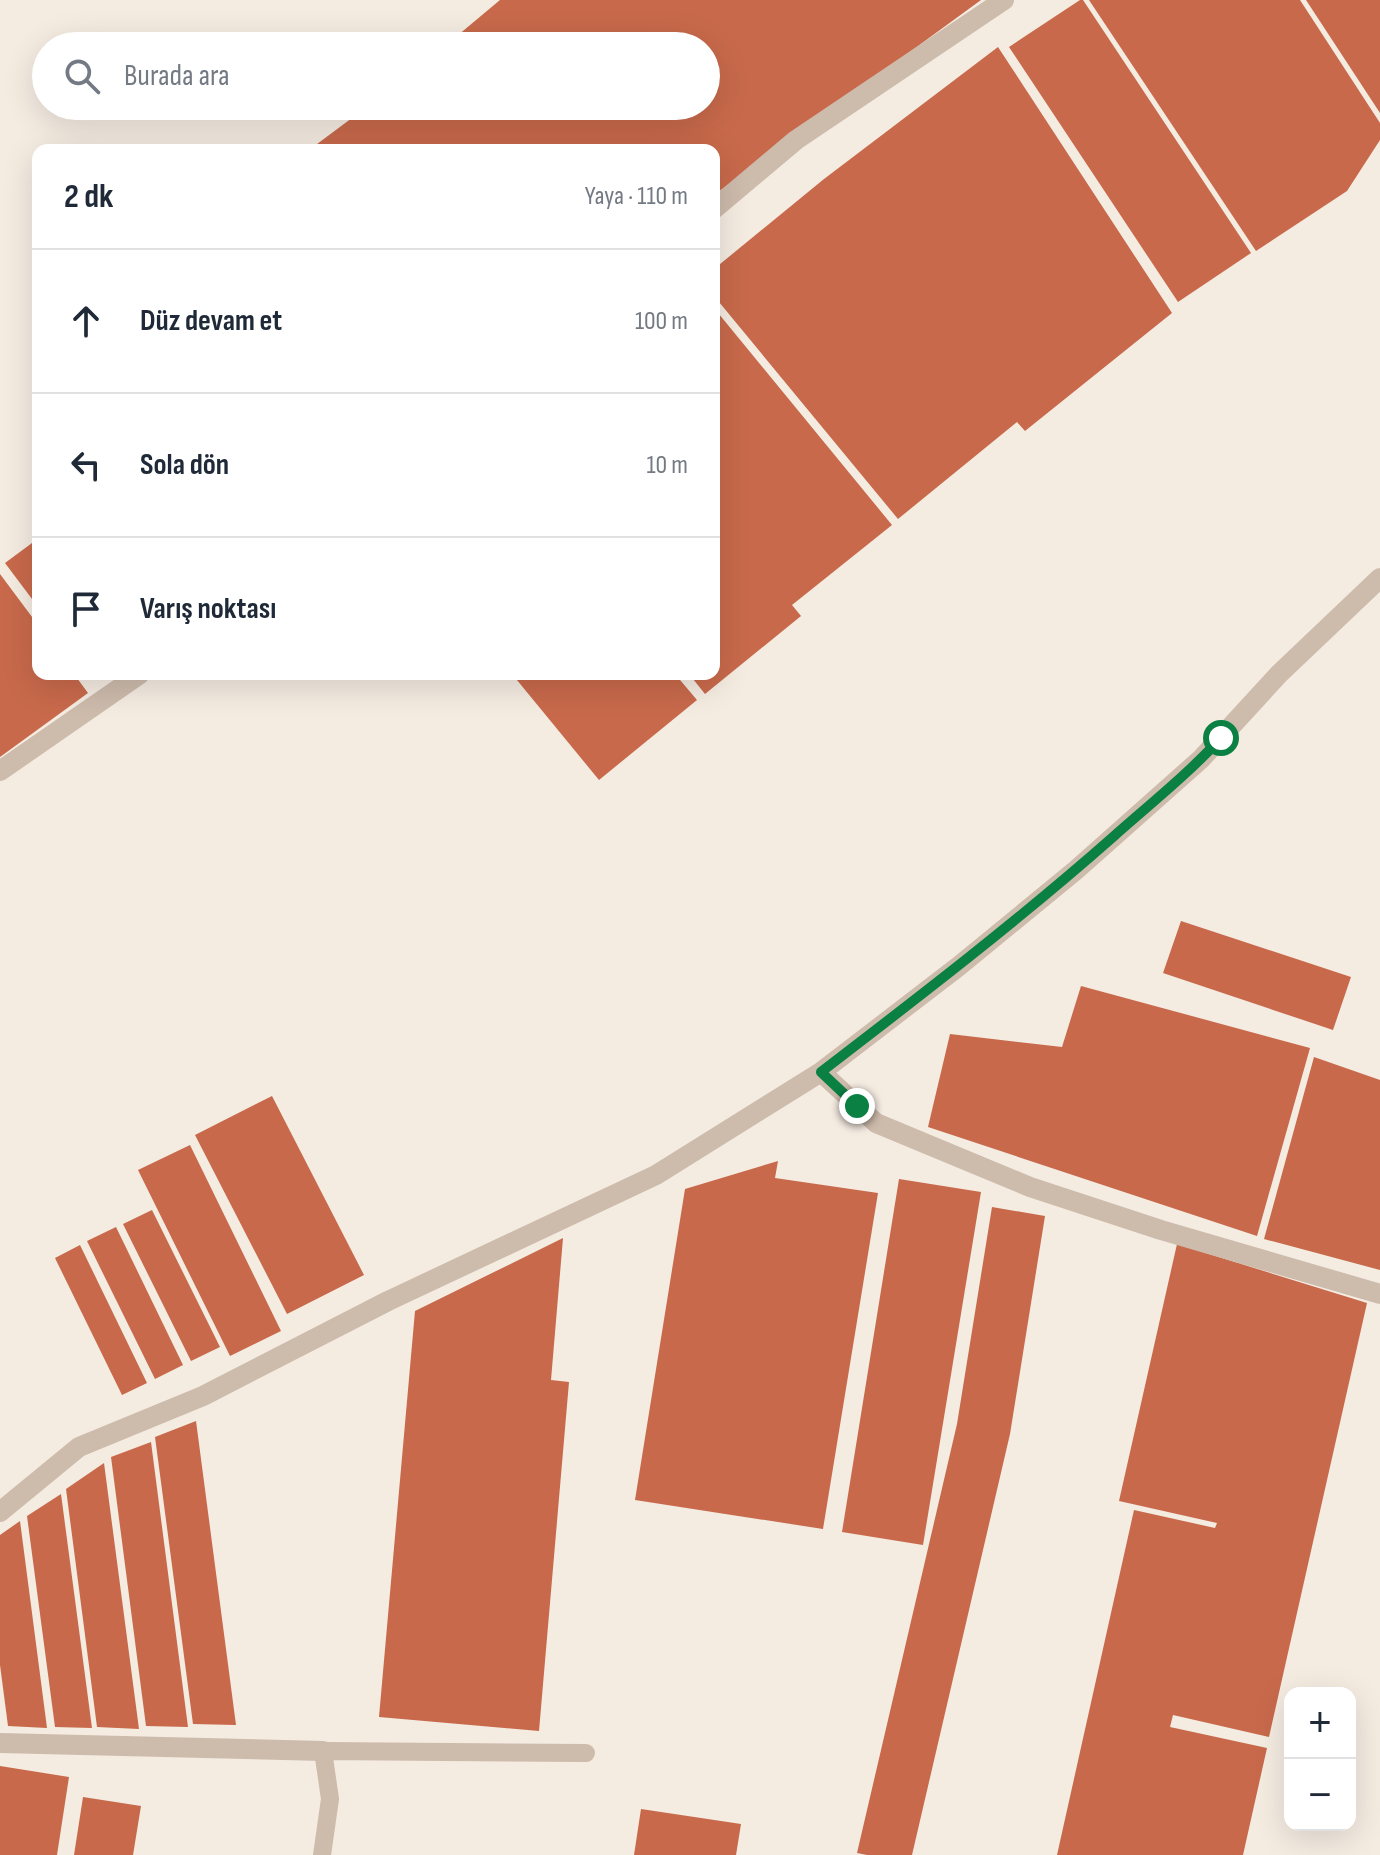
<!DOCTYPE html>
<html lang="tr">
<head>
<meta charset="utf-8">
<style>
	body { margin:0; font-family:"Sofia Sans Condensed",sans-serif; background:#f2f2f3; color:#1f2937 }
	.controls { position:absolute; right:24px; bottom:24px; display:grid; overflow:hidden; border-radius:16px; box-shadow:0 8px 32px #0002 }
	.controls button { width:72px; height:72px; display:grid; place-items:center; padding:0; border:0; border-bottom:2px solid #e0e1e3; background:#fff; color:#1f2937; font:40px sans-serif }
	.stop { position:absolute; width:24px; height:24px; margin:-18px; border:6px solid #0b8043; border-radius:50%; background:#fff }
	.stop.end { background:#0b8043; border-color:#fff; box-shadow:0 2px 8px #0008 }
	.list { margin:0; padding:0; list-style:none }
	h2 { display:flex; justify-content:space-between; align-items:center; height:104px; margin:0; padding:0 32px; font-size:34px }
	h2 small { font-size:26px; font-weight:400; color:#747a83 }
	.list li { display:grid; grid-template-columns:52px 1fr auto; gap:24px; align-items:center; box-sizing:border-box; height:144px; padding:0 32px; border-top:2px solid #e0e1e3 }
	.list b { display:block; font-size:30px; white-space:nowrap }
	.list em { font-size:26px; font-style:normal; color:#747a83 }
	.icon { flex:none; width:44px; height:44px; fill:none; stroke:currentColor; stroke-width:2; stroke-linecap:round; stroke-linejoin:round }
	.map { position:relative; flex:none; width:1380px; height:1855px; overflow:hidden }
	.search { position:absolute; background:#fff; box-shadow:0 8px 32px #0002; left:32px; top:32px; width:688px; height:88px; display:flex; align-items:center; gap:20px; box-sizing:border-box; padding:0 28px; border-radius:44px; color:#747a83; font-size:30px }
	.panel { position:absolute; background:#fff; box-shadow:0 8px 32px #0002; left:32px; top:144px; width:688px; height:536px; border-radius:16px }
	.map>svg:first-child { display:block }
	.building { fill:#c8694b }
	.lines { fill:none; stroke-linecap:round; stroke-linejoin:round }
	.service { stroke:#cdbbac; stroke-width:18 }
	.minor { stroke:#cdbbac; stroke-width:20 }
	.route { stroke:#0b8043; stroke-width:10 }
</style>
</head>
<body>
<div class="map">
<svg width="1380" height="1855" viewBox="0 0 1380 1855">
	<rect width="100%" height="100%" fill="#f4ebe1"/>
	<path class="building" d="M500 0H981L714 195V150H309L368 106H706V46H445Z
		M1080 0H1083L1251 253 1178 302 1009 47Z
		M1089 0H1300L1380 123V140L1347 191 1256 251Z
		M1306 0H1380V113Z
		M998 47 1172 313 1025 431 1017 422 898 519 714 296V269L824 179Z
		M714 308 892 525 792 605 801 616 705 694 689 674H714Z
		M32 543 38 551V607L5 563Z
		M0 574 38 625V674H74L88 693 0 757Z
		M512 674H675L697 700 599 780Z
		M1181 921 1351 977 1333 1030 1163 973Z
		M1081 986 1310 1048 1257 1236 928 1127 950 1034 1062 1047Z
		M1314 1057 1380 1080V1270L1264 1239Z
		M272 1096 364 1275 287 1314 195 1135Z
		M190 1145 281 1331 230 1356 138 1170Z
		M778 1161 775 1178 878 1193 823 1529 635 1500 685 1189Z
		M899 1179 981 1192 923 1545 842 1532Z
		M992 1207 1045 1216 1010 1434 912 1855H867L857 1853 957 1424Z
		M152 1210 220 1347 191 1361 123 1224Z
		M116 1227 183 1365 155 1379 87 1241Z
		M563 1238 551 1380 569 1382 539 1731 379 1717 415 1311Z
		M1177 1244 1367 1303 1269 1737 1173 1715 1170 1727 1267 1748 1243 1855H1057L1134 1510 1215 1528 1217 1523 1119 1501Z
		M80 1245 147 1383 122 1395 55 1258Z
		M196 1421 236 1725 193 1724 155 1437Z
		M151 1442 188 1727 146 1726 111 1457Z
		M104 1463 139 1729 97 1727 66 1489Z
		M61 1494 92 1728 55 1727 27 1516Z
		M20 1521 47 1728 8 1726 0 1665V1535Z
		M0 1766 69 1777 57 1855H0Z
		M83 1797 141 1806 133 1855H74Z
		M641 1809 741 1824 736 1855H634Z"/>
	<g class="lines">
		<path class="service" d="M322 1855 330 1799 323 1751 586 1753"/>
		<path class="minor" d="M714 209 796 140 1004 0
			M0 771 140 674
			M821 1072 876 1123 1030 1187 1161 1230 1380 1294
			M0 1512 79 1447 203 1396 388 1301 656 1175 821 1072 959 966 1076 870 1201 759 1279 674 1380 578
			M0 1743 323 1751"/>
	</g>
	<g class="lines">
		<path class="route" d="M857 1106 821 1072C920 996 1019 920 1113 837 1149 805 1188 774 1221 738"/>
	</g>
</svg>
<div class="controls">
<button>+</button>
<button>−</button>
</div>
<div class="stop" style="left:1221px;top:738px"></div>
<div class="stop end" style="left:857px;top:1106px"></div>
<div class="search"><svg class="icon" aria-label="search" viewBox="0 0 24 24"><circle cx="10" cy="10" r="6"/><path d="M15 15l6 6"/></svg>Burada ara</div>
<section class="panel">
<h2>2 dk<small>Yaya · 110 m</small></h2>
<ul class="list">
<li><svg class="icon" aria-label="ahead" viewBox="0 0 24 24"><path d="M12 20V5M6 11l6-6 6 6"/></svg><div><b>Düz devam et</b></div><em>100 m</em></li>
<li><svg class="icon" aria-label="left" viewBox="0 0 24 24"><path d="M17 20v-9H6M10 6l-5 5 5 5"/></svg><div><b>Sola dön</b></div><em>10 m</em></li>
<li><svg class="icon" aria-label="arrive" viewBox="0 0 24 24"><path d="M6 21V4h12l-3 4 3 4H6"/></svg><div><b>Varış noktası</b></div></li>
</ul>
</section>
</div>
</body>
</html>
